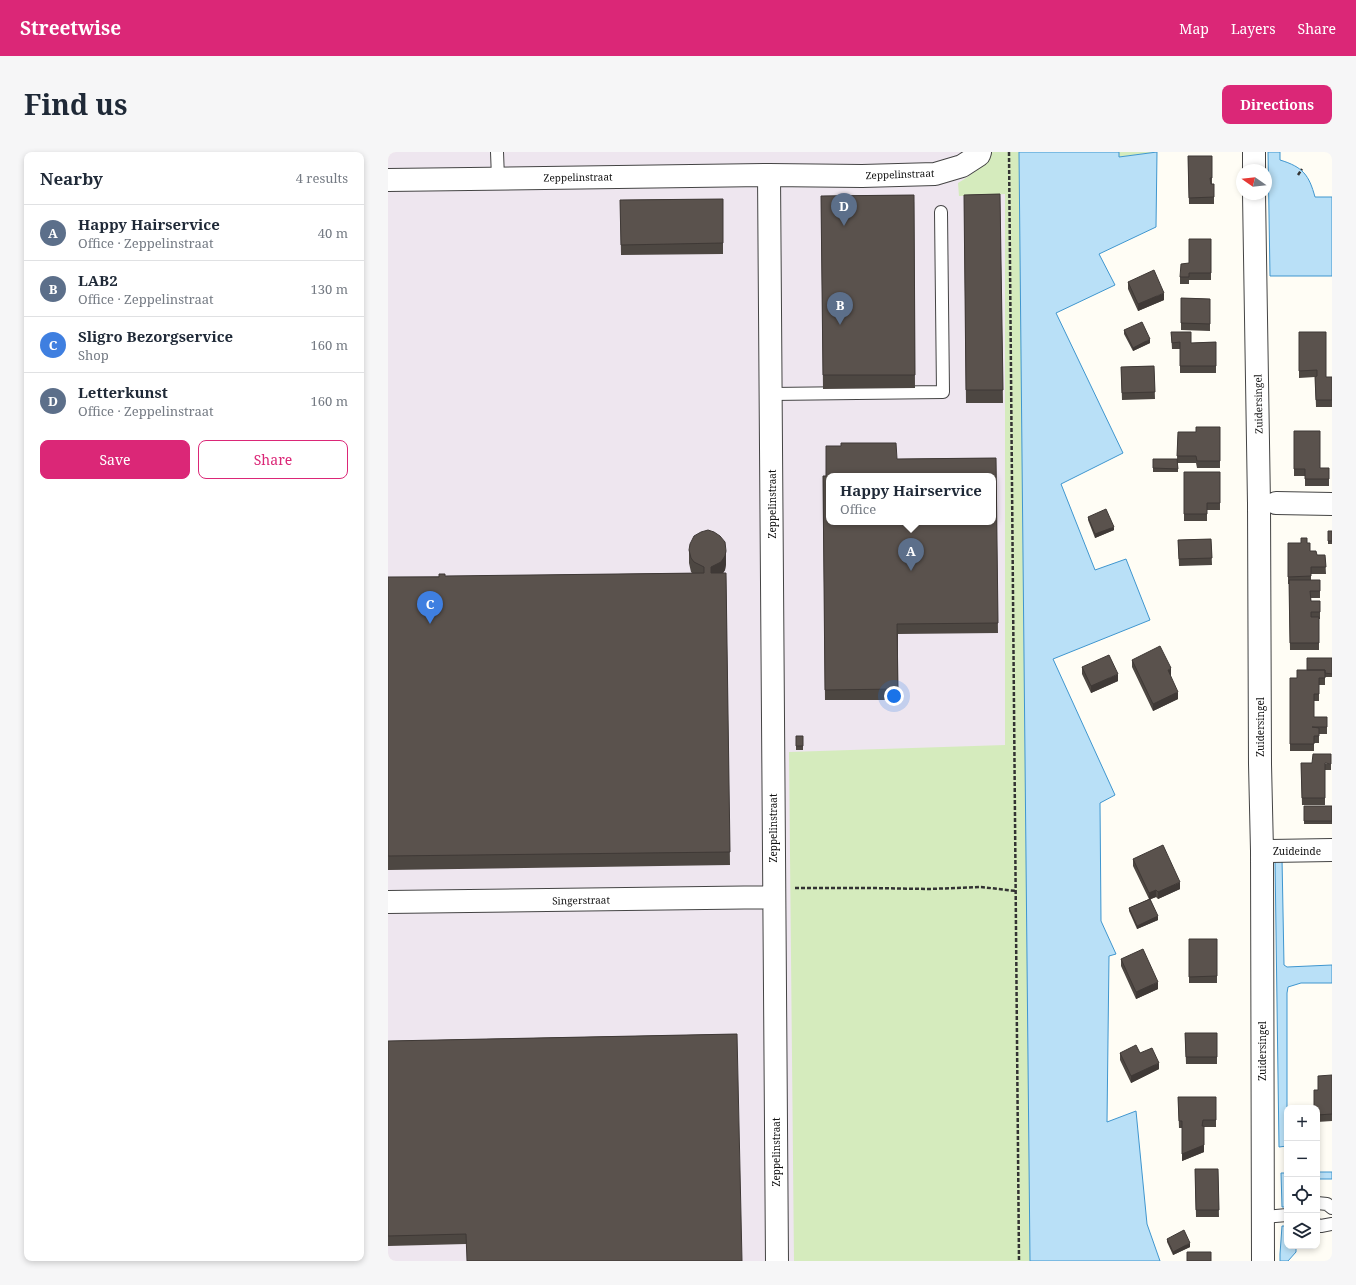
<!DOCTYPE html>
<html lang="en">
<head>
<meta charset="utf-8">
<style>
	body { margin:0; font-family:"Noto Serif",serif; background:#f6f6f7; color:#1f2937 }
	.controls { position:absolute; right:12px; bottom:12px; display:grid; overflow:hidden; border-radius:8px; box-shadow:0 2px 6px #0003 }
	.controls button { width:36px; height:36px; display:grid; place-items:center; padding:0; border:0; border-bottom:1px solid #e0e1e3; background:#fff; color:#1f2937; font:20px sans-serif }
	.compass { position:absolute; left:848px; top:12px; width:36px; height:36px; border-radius:50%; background:#fff; box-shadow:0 2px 6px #0003; rotate:284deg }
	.you { position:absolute; left:506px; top:544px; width:14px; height:14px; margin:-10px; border:3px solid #fff; border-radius:50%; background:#1a73e8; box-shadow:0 0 0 6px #1a73e833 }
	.badge { display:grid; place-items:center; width:26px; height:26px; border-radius:50%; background:#db2777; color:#fff; font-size:13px; font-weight:700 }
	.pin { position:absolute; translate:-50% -33px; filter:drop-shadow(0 1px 2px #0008) }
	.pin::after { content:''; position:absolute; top:21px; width:14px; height:12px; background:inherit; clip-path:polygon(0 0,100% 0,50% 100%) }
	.popup { position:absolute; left:438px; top:321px; width:170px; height:52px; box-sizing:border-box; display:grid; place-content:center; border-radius:8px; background:#fff; filter:drop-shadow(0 1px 3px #0005); font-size:13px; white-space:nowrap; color:#747a83 }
	.popup b { font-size:15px; color:#1f2937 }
	.popup::after { content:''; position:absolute; left:50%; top:100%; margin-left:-8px; border:8px solid transparent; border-top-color:#fff }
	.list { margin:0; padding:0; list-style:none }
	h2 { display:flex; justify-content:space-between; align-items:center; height:52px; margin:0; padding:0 16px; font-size:17px }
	h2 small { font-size:13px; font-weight:400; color:#747a83 }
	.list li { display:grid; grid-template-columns:26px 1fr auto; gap:12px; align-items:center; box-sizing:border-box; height:56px; padding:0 16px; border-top:1px solid #e0e1e3 }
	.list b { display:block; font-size:15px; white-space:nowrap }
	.list p { margin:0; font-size:13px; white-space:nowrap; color:#747a83 }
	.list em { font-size:13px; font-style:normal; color:#747a83 }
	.actions { display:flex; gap:8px; padding:12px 16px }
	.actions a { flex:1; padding:9px 0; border:1px solid #db2777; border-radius:8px; text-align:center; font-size:14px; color:#db2777 }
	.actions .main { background:#db2777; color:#fff }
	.icon { flex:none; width:22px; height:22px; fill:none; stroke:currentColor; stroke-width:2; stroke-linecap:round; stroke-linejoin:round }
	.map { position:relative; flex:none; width:944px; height:1109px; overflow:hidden; border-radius:8px }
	header { display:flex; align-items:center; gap:24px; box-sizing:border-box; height:56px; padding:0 20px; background:#db2777; color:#fff }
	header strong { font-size:19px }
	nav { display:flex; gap:22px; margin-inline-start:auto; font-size:14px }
	.intro { display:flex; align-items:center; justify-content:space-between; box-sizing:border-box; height:96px; padding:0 24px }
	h1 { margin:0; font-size:28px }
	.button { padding:10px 18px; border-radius:8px; background:#db2777; color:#fff; font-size:14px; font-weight:700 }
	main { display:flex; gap:24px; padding:0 24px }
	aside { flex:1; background:#fff; border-radius:8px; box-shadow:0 2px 6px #0003 }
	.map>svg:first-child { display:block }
	.industrial { fill:#eee6ef; fill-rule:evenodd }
	.green { fill:#d5ebbd }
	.water { fill:#b9e0f7; stroke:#3f96cf }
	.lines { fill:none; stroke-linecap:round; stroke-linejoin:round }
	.lane-casing { stroke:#444; stroke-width:14 }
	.street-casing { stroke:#444; stroke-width:24 }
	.path { stroke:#333; stroke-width:2.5; stroke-dasharray:4 2; stroke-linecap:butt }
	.lane { stroke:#fff; stroke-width:12 }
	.street { stroke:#fff; stroke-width:22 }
	.wall { fill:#4d4742 }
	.shaded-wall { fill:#3f3936 }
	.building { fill:#5a524d; stroke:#3f3936; fill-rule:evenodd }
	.labels { text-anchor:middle; stroke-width:4; stroke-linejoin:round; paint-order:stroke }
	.street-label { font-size:10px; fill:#111; stroke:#fff }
</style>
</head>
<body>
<header>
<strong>Streetwise</strong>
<nav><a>Map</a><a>Layers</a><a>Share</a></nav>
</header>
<div class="intro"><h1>Find us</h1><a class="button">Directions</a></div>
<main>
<aside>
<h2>Nearby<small>4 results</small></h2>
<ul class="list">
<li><span class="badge" style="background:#5c6f8a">A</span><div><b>Happy Hairservice</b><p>Office · Zeppelinstraat</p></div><em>40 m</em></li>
<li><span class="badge" style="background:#5c6f8a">B</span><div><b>LAB2</b><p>Office · Zeppelinstraat</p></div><em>130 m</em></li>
<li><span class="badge" style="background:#3f7fe0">C</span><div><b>Sligro Bezorgservice</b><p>Shop</p></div><em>160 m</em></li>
<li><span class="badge" style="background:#5c6f8a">D</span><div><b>Letterkunst</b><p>Office · Zeppelinstraat</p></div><em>160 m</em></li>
</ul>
<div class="actions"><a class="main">Save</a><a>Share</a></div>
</aside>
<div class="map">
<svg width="944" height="1109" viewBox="0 0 944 1109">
	<rect width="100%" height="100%" fill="#fffdf5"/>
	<path class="industrial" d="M0 0H641L656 1109H0ZM441 324H605V370H441Z"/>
	<path class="green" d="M604 0H631L642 1109H406L401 600 617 593V42L571 44 570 31C583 23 597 14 604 0Z
		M731 0H769L731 5Z"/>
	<path class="water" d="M631 0H731V5L769 0 768 75 711 102 727 133 668 161 735 301 673 332 707 418 738 407 762 468 665 507 727 643 712 651 713 769 728 802 721 804 719 970 748 959 759 1072 772 1109H642Z
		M880 0H892V8C915 15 921 23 927 45H944V124H882Z
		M894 706 896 813 899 815 944 813V831H913L900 835 899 841V994L891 995 887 707Z
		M929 1020H944V1027H929Z
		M893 1021H899V1055H894Z
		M894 1074H899V1094H908V1100L900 1109H892V1102Z"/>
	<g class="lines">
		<g class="lane-casing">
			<path id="lane" d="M109 0 110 26
				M383 242 555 240 553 60
				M929 1051 939 1052 944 1056
				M875 1065 899 1063
				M929 1073 933 1074 944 1072"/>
		</g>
		<g class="street-casing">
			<path id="street" d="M866 0V18
				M381 23 474 24 547 22 574 14 591 3 592 0
				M0 28 381 23 389 1109
				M866 42 871 352 872 612 874 699 875 1109
				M888 351 944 352
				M874 699 944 698
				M0 750 386 745"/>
		</g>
		<path class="path" d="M621 0 631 1109
			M910 23 914 17
			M407 736H482L541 737 593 735 628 739"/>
		<use href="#lane" class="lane"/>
		<use href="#street" class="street"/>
	</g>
	<path class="wall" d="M800 4H824V32H826V52H801Z
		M612 42 615 251H578L576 43Z
		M526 43 527 236 435 237 433 44Z
		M335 47V102L233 103 232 48Z
		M823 87V128H801V132H792V125L801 111Z
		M740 130 776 148 750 159 740 137Z
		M793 146 822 147V179L793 178Z
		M736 178 762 191 745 199 736 182Z
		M783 180 803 191 828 190V221H792V197H784Z
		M911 180 938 225H944V255H928L927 225 911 226Z
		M766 214 767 247 734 248 733 215Z
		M832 275V316H809L808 311H790V320H765V307H789L790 280H808Z
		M906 279 932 316H941V334H917V324H906Z
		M608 306 610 481 510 482V548H437L435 324H438L509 307Z
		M796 320H832V358H819V369H796Z
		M700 365 726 378 707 386 700 368Z
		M940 379H944V392H940Z
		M823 387 824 413 791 414 790 388Z
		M900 391H919L922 399 929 403H937L938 422H923V428H932V446H923V449H932V467H931V498H902L901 432H900Z
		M301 398 338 412 337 418 335 421H338L342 713 0 718V425L304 421 303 420 301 411Z
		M944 506V525H937V533H931V549H926V565H939V582H931V591H926V599H902V526H909L919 518Z
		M744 508 783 523 782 524 790 547 765 559 744 515Z
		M694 515 730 529 703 541 694 522Z
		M408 584H415V598H408Z
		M913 611 943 612V618H937V653H914Z
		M916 654H944V672H916Z
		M745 707 792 737 770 747 768 745 762 747 770 768 749 777 741 759V756L761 747 745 714Z
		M801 787H829V831H801Z
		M733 807 770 837 748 847 733 814Z
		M797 881H829V912H798Z
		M349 882 78 1092 0 1094V889Z
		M732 901H752L771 917 743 931 732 908Z
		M944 923V969L929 970V956Z
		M790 945H828V975H816V1000L794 1009V976H791Z
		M807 1017H830L831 1065H808Z
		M779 1087 802 1095 785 1103 779 1090Z"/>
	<path class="shaded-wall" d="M776 141V148L750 159V152Z
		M762 187V191L745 199V196Z
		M726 375V378L707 386V382Z
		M338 399V412L337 418 333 424 323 429V415Z
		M783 516V523L780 525V518Z
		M730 522V529L703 541V534Z
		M790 540V547L765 559V552Z
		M792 730V737L770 747V740Z
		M768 738V745L761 748V741Z
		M770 764V768L749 777V774Z
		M770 830V837L748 847V840Z
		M771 911V917L743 931V924Z
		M816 993V1000L794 1009V1002Z
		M802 1091V1095L785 1103V1100Z"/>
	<path class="building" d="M800 4H824V26H822L823 32H826V45L801 46Z
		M612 42 615 238H578L576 43Z
		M526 43 527 223H435L433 44Z
		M335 47V91L233 93 232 48Z
		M801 87H823V121H801V125H792L793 112 801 111Z
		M766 118 776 141 750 152 740 130Z
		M793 146 822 147V172L793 171Z
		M754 170 762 187 745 196 736 178Z
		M783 180H803V191L828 190V214H792V190L784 191Z
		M911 180H938V225H944V248H928L927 225 929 224V218L911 219Z
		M766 214 767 240 734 241 733 215Z
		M808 275H832V309H809L808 304H789L790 280H808Z
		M906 279H932V316H941V327H917V317H906Z
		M453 291H508L509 307 608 306 610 471 509 472 510 537 437 538 435 324H438V294H453ZM441 324H605V370H441Z
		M765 307H789L790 317 765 316Z
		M796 320H832V351H819V362H796Z
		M718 357 726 375 707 382 700 365Z
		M320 378 326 380 332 384 337 390 338 399 337 404 333 410 323 415V421H338L342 700 0 704V425H51V422H57V424L316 421V415L306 410 303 406 301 398 302 392 306 384 313 380Z
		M940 379H944V389H940Z
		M913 386H919V391H922V399H928L929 403H937L938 415H923V424L900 425V391H913Z
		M823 387 824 406 791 407 790 388Z
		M901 428H932V439H922L923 449H932V460H923V465H931V491H902Z
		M772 494 783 516 780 518 790 540 765 552 744 508Z
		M721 503 730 522 703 534 694 515Z
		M919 506H944V522L937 521V518H919Z
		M909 518H937V526H931V542H926V565H939V575H924L931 576V584H926V592H902V526H909Z
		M408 584H415V594H408Z
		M925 602H943V612L937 611V646H914L913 611H924Z
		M916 654H944V669H916Z
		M775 693 792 730 770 740 768 738 761 741 745 707Z
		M762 747 770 764 749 774 741 756Z
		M801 787H829V824L801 825Z
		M755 797 770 830 748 840 733 807Z
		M797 881H829V905H798Z
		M349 882 354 1109H79L78 1082 0 1084V889Z
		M748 893 752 901 764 896 771 911 743 924 732 901Z
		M944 923V962L929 963V956H926V938H930V924Z
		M790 945H828V968H815L814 974H816V993L794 1002V969H791Z
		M807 1017H830L831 1058H808Z
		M796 1078 802 1091 785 1100 779 1087Z
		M799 1100H823V1109H799Z"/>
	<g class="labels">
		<g class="street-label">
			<text transform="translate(512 22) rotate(-2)" y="4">Zeppelinstraat</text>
			<text transform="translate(190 25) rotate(-1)" y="4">Zeppelinstraat</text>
			<text transform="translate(870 252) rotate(-91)" y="4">Zuidersingel</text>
			<text transform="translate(384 352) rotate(-90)" y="4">Zeppelinstraat</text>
			<text transform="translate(872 575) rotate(-90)" y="4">Zuidersingel</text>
			<text transform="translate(385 676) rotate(-90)" y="4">Zeppelinstraat</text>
			<text x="909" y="703">Zuideinde</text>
			<text transform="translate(193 748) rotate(-1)" y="4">Singerstraat</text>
			<text transform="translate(874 899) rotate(-90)" y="4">Zuidersingel</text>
			<text transform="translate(388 1000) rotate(-90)" y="4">Zeppelinstraat</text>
		</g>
	</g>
</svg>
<div class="controls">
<button>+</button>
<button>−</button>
<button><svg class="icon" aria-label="locate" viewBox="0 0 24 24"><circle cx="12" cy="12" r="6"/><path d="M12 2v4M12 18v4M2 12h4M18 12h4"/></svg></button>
<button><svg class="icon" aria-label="layers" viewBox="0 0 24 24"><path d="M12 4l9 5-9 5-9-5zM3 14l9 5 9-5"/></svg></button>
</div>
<svg class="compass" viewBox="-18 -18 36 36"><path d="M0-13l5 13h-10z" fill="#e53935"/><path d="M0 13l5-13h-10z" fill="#747a83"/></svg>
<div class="you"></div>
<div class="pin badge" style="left:523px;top:419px;background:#5c6f8a">A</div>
<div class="popup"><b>Happy Hairservice</b>Office</div>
<div class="pin badge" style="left:452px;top:173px;background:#5c6f8a">B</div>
<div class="pin badge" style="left:42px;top:472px;background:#3f7fe0">C</div>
<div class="pin badge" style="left:456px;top:74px;background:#5c6f8a">D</div>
</div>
</main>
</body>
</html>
